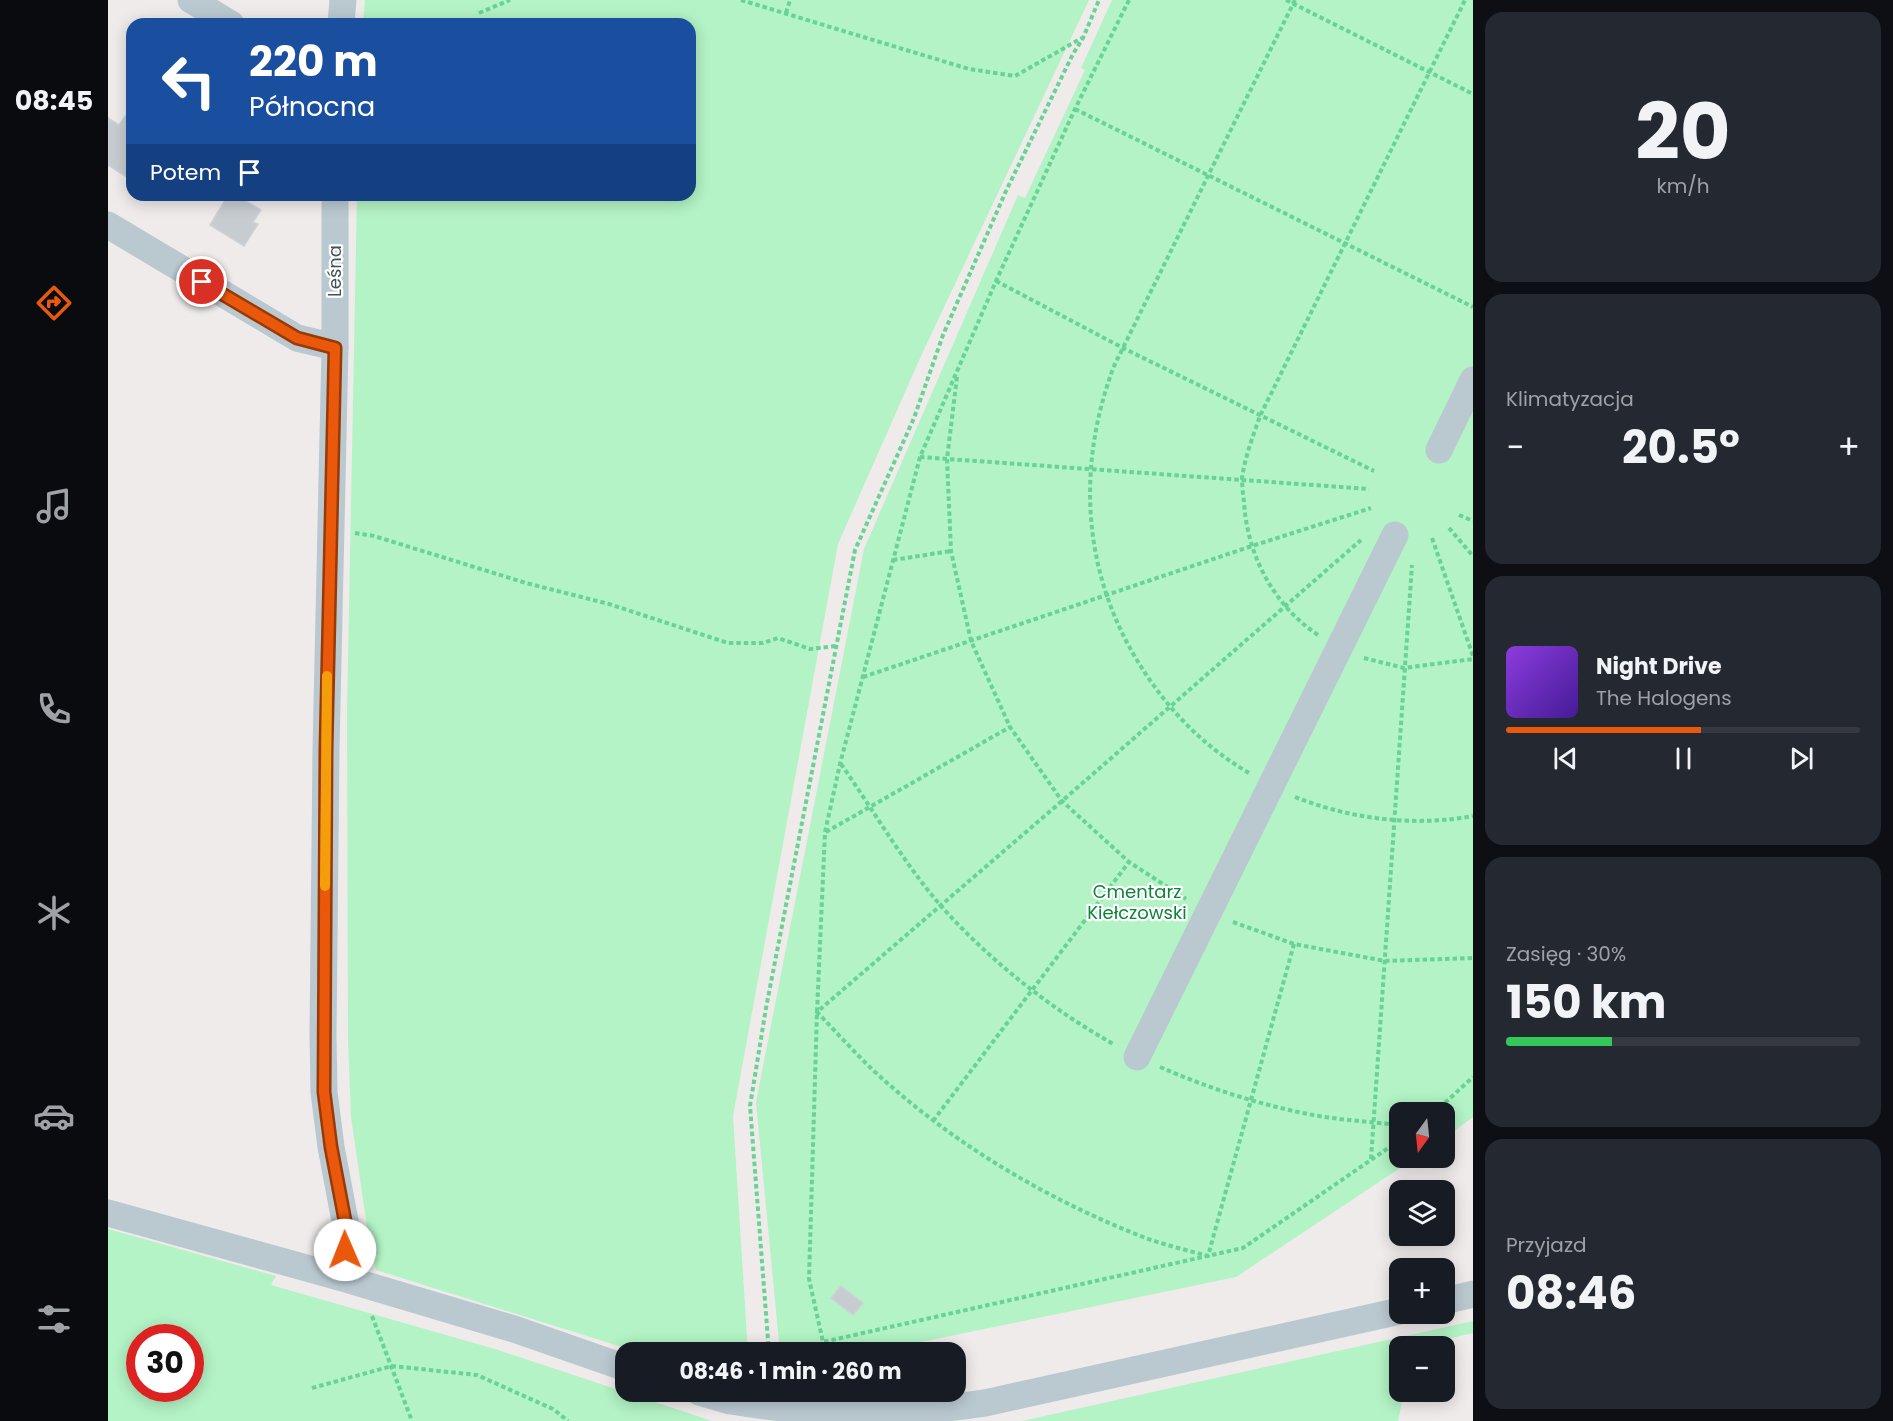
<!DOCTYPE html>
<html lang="pl">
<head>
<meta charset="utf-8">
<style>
	:root { --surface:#171b24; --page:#242831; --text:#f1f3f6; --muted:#9ea1a6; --line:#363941; --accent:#ea580c }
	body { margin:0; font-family:Poppins,sans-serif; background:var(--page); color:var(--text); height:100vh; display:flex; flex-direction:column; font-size:22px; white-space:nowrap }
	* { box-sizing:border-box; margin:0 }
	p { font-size:20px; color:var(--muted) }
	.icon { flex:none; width:33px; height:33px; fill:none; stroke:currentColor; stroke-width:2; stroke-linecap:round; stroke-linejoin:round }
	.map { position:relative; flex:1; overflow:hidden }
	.drawer { display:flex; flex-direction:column; gap:12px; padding:12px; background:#0d0f14; width:420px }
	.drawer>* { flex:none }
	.top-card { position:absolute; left:18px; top:18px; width:570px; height:183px; border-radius:18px; box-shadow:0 3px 15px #0003; background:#1a4fa0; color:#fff; overflow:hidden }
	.needle { width:39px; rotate:195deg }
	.buttons { position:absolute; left:1281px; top:1102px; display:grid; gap:12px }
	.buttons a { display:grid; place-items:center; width:66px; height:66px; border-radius:12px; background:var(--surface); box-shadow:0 3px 15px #0003; font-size:30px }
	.speed { position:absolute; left:18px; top:1324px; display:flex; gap:12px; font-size:30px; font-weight:700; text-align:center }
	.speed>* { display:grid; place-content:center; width:78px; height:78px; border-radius:50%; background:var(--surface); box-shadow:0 3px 15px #0003; line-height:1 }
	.speed .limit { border:9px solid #d22; background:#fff; color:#111 }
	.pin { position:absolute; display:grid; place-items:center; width:51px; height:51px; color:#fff; margin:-26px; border:3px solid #fff; border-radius:50%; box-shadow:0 2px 6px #0007 }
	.me { position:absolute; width:66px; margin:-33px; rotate:359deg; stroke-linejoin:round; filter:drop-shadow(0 0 4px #0008) }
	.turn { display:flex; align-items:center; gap:21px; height:126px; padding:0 24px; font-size:27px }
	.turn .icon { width:78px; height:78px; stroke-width:2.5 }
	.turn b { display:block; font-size:42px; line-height:51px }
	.then { display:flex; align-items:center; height:57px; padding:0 24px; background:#0003; gap:12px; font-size:22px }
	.big { font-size:45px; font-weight:700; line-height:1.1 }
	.drawer .card { flex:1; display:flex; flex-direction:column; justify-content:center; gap:9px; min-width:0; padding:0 21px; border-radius:18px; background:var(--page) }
	.drawer .dial { align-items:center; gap:0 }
	.dial b { font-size:78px; line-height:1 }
	.song { display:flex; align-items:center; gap:18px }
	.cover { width:72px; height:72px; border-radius:9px; background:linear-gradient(135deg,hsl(270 70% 55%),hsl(260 70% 35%)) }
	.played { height:6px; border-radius:3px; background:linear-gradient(90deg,var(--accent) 55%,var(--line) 55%) }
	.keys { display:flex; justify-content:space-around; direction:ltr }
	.heat { display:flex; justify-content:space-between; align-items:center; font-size:33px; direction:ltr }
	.charge { height:9px; border-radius:4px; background:linear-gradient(90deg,#34c759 30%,var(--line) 0) }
	.trip { position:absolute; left:507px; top:1342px; width:351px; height:60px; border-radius:18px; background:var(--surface); box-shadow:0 3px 15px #0003; font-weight:700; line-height:60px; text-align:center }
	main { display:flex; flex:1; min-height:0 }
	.menu { display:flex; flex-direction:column; width:108px; justify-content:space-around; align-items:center; background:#090b0e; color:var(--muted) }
	.menu .icon { width:42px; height:42px }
	.menu .on { color:var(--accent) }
	.menu b { font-size:27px; color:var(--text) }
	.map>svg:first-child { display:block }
	.green { fill:#b3f3c5; fill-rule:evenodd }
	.building { fill:#c7ccd1; stroke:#ced2d8; stroke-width:1.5 }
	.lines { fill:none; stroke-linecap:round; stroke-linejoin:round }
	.path { stroke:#67d494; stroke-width:4; stroke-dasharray:4.5 3; stroke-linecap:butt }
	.minor { stroke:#bac8d0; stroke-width:27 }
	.route-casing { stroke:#983908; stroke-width:15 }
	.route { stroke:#ea580c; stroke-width:10 }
	.slow { stroke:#f59e0b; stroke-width:10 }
	.labels { text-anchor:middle; stroke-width:4.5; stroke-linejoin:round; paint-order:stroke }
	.street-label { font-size:18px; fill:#42525b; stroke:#fff }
	.park-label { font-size:18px; fill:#0c833b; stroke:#fff }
</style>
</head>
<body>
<main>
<nav class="menu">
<b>08:45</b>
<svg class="icon on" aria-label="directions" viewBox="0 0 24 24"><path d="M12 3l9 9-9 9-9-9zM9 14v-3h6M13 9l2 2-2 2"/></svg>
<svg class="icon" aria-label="music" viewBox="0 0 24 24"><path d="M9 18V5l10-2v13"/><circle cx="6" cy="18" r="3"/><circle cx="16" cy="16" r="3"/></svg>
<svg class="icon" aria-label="phone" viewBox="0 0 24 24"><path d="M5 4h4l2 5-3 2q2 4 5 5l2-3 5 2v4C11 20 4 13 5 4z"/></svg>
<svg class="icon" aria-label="climate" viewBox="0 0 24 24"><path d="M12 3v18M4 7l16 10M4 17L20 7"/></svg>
<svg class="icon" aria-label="car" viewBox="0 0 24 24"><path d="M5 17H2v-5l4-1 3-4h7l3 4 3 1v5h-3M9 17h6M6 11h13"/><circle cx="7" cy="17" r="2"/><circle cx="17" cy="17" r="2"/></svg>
<svg class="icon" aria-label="filters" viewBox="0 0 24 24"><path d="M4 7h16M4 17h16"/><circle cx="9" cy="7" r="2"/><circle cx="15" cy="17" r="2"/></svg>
</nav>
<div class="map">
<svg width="1365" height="1421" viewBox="0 0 1365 1421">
	<rect width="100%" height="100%" fill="#efebeb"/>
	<g class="green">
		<polygon points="257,0 981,0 813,356 730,544 625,1116 640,1353 533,1353 268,1270 261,1241 243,1117 240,1040 239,712 249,195 582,195 582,24 255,24"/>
		<polygon points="1004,0 1365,0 1365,1117 1337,1138 1336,1113 1292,1113 1292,1158 1307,1158 1128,1277 760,1353 672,1353 648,1102 756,549 910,195 917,198 977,70 973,68"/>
		<path d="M0,1229L168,1276L163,1285L387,1349L604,1421H0ZM32,1338H82V1389H32Z"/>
		<polygon points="1365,1321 1365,1333 1306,1347 1292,1347 1292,1392 1296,1392 1290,1421 914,1421"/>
	</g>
	<g class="building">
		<polygon points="20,112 24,115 22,179 0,165 0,118 11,125"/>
		<polygon points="120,195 128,195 153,210 145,222 150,224 136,246 102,225"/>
		<polygon points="733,1286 755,1303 745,1315 723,1298"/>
	</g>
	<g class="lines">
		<g class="path">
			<polyline points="633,0 861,69 907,76 974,38"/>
			<polyline points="1021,0 967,109 888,281 812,457 732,764 717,832 709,1012 701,1279 715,1342 1135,1248 1292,1140"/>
			<polyline points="1178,0 1365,94"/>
			<polyline points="371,13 402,0"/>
			<polyline points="678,13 682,0"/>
			<polyline points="967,109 1365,307"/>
			<polyline points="888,281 1015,348 1266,471"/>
			<polyline points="849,377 839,459 843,551 863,641 902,727 954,801 1021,862 1078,899"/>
			<polyline points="812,457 1261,489"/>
			<polyline points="1351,515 1365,521"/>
			<polyline points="1341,528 1365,556"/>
			<polyline points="247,533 266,536 418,583 501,604 620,643 655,643 670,638 702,649 728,646"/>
			<polyline points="1324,538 1365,656"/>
			<polyline points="785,560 843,551"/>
			<path d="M1210,635C1165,605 1139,554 1136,502C1135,494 1134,486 1134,478C1137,457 1145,436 1152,416L1357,0"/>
			<polyline points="1256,658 1296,668 1365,659"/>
			<polyline points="755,677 1144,546 1263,508"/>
			<path d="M733,764C766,811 795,862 833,906C882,961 943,1009 1007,1045"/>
			<path d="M1141,773C1102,750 1070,720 1044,683C976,588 965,475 1006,366L1187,0"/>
			<path d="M1187,797C1242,819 1307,827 1365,816"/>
			<polyline points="718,832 902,727"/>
			<polyline points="1125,922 1186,944 1277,961 1365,958"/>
			<path d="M1186,944L1100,1256C1079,1250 1056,1245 1035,1237C936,1198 844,1143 766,1071C746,1052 728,1032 709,1012L954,801L1253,540"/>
			<path d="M1052,1067C1100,1088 1152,1105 1205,1115C1233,1120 1263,1122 1292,1125"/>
			<polyline points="1326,1113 1365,1077"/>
			<polyline points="825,1121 1021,862"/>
			<polyline points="1263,1159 1304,565"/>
			<polyline points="264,1316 304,1421"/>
			<polyline points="661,1353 642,1106 658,1008 747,550 806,418 835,335 898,191 965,54 975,38 991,0"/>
			<polyline points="204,1388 284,1366 369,1375 445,1409 460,1421"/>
		</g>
		<g class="minor">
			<polyline points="83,0 123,24"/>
			<polyline points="233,24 235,0"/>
			<polyline points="227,195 227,347 218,749 215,1035 216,1092 223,1147 238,1226 237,1250 231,1277"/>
			<polyline points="0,225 189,338 227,347"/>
			<polyline points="1331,450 1365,380"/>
			<polyline points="1029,1057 1287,535"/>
			<polyline points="0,1213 231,1277 406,1329 518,1368"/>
			<polyline points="1336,1301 1365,1294"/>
			<polyline points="591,1392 622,1401 715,1414 789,1415 877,1403 1292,1311"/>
		</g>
	</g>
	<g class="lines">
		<defs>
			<polyline id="route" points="94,282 189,338 227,348 218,749 216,1092 223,1147 238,1226 237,1250"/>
		</defs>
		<use href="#route" class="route-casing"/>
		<use href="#route" class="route"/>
		<polyline class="slow" points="217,886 219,676"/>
	</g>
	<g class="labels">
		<g class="street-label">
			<text transform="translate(227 271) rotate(-90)" y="6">Leśna</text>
		</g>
		<g class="park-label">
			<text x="1029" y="898">Cmentarz<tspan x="1029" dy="21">Kiełczowski</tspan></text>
		</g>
	</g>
</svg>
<div class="buttons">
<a><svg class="needle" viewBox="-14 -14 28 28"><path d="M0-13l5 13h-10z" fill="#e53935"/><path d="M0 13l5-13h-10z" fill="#9ea1a6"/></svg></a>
<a><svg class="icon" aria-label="layers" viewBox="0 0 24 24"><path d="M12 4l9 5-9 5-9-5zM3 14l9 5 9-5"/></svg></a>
<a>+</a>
<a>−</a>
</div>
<div class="speed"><div class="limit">30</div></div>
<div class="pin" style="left:94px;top:282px;background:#d93025"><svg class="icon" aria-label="arrive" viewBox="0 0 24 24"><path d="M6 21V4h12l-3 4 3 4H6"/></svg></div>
<svg class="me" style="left:237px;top:1250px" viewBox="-20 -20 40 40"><circle r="19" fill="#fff"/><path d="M0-13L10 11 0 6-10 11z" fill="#ea580c"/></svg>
<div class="trip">08:46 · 1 min · 260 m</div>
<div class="top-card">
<div class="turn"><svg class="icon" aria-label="left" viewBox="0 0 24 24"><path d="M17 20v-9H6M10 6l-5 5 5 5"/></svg><div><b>220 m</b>Północna</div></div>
<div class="then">Potem<svg class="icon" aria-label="arrive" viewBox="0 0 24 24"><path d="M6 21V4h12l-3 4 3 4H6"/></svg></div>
</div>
</div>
<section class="drawer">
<div class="card dial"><b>20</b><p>km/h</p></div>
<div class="card"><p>Klimatyzacja</p>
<div class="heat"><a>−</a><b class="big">20.5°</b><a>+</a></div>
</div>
<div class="card">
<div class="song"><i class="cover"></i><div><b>Night Drive</b><p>The Halogens</p></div></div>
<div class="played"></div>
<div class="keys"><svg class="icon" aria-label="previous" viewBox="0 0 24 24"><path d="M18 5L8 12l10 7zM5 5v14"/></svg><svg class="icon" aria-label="pause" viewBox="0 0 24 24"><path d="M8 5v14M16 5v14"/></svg><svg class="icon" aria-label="next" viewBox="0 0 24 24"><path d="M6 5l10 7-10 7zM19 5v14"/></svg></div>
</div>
<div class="card"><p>Zasięg · 30%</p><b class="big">150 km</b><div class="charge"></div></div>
<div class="card"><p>Przyjazd</p><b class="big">08:46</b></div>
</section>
</main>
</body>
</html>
